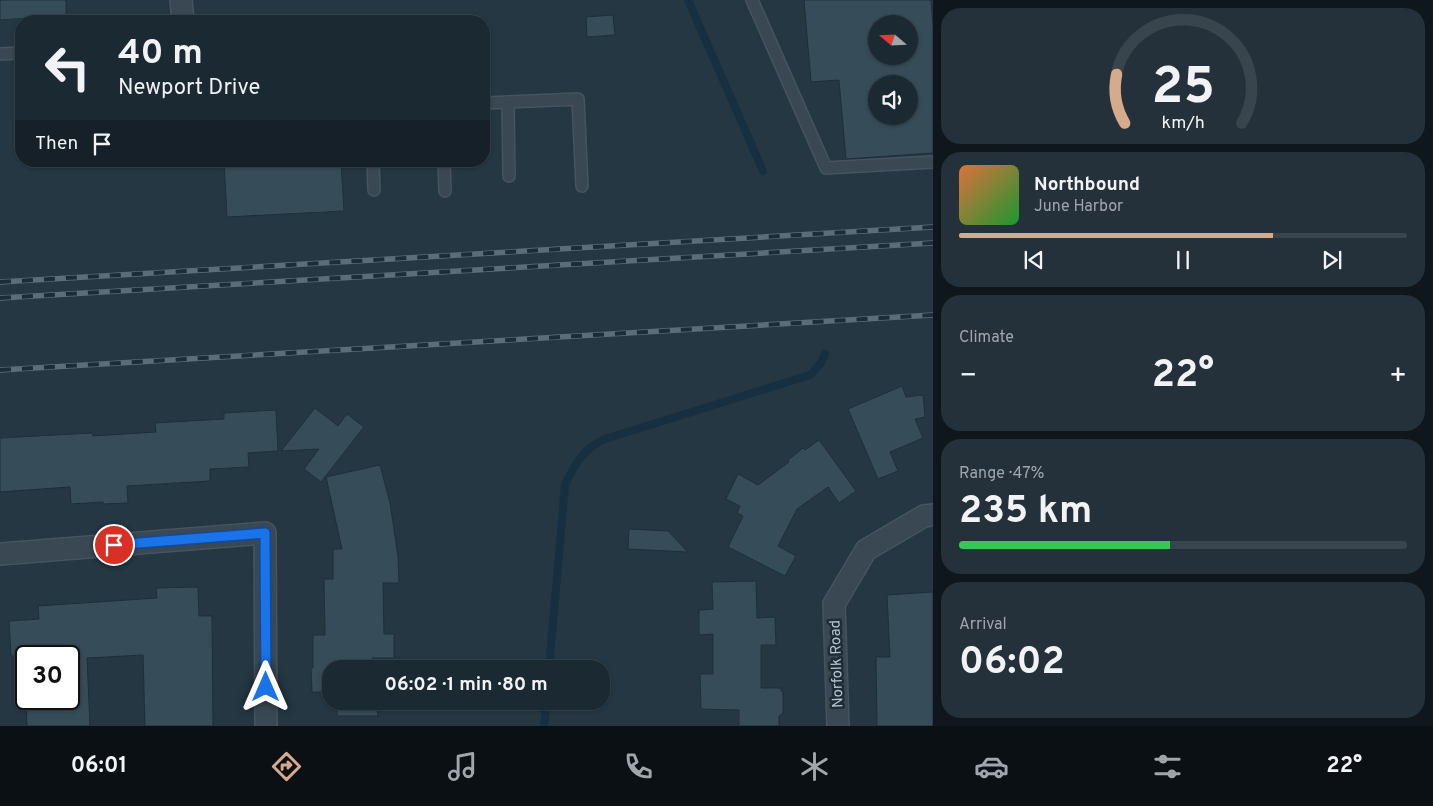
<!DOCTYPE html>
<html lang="en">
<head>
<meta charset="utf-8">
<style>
	:root { --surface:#1b2932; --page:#24313a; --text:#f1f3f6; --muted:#a0a6ac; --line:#39454d; --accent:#d6ab8b }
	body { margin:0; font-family:Overpass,sans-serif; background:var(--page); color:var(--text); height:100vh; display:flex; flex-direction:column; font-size:19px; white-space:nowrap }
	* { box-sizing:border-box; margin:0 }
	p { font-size:16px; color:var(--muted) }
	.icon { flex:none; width:28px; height:28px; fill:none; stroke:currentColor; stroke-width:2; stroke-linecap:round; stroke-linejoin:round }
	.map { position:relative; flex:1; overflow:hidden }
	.side { display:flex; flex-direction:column; gap:8px; padding:8px; background:#0f171c; width:500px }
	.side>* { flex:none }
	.hud { position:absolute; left:15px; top:15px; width:475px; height:152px; border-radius:20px; box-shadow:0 1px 4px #0004,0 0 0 1px var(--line); background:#1b2932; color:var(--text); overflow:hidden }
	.needle { width:32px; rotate:289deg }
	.controls { position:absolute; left:868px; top:15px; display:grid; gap:10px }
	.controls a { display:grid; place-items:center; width:50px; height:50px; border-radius:50%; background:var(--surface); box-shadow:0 1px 4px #0004,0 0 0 1px var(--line); font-size:25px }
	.speed { position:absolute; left:15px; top:645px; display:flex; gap:10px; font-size:25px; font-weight:700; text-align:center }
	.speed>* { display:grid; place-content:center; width:65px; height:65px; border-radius:50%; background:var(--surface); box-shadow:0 1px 4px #0004,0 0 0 1px var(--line); line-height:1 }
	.speed .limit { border:2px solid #111; border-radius:8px; background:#fff; color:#111 }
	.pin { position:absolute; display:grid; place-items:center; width:42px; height:42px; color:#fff; margin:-21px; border:2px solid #fff; border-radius:50%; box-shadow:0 1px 5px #0007 }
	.me { position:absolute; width:55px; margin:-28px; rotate:0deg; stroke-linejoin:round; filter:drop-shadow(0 0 4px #0008) }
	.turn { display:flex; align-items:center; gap:18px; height:105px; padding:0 20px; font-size:22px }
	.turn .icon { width:65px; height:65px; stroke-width:2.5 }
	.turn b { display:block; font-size:35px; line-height:42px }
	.then { display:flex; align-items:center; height:48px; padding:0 20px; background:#0003; gap:10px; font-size:19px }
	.big { font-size:38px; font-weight:700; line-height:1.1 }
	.side .card { flex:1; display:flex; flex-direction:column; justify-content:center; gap:8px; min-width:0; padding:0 18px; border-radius:20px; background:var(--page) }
	.side .dial { align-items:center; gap:0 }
	.dial svg { height:130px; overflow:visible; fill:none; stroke:var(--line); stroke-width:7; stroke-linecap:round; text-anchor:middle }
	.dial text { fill:var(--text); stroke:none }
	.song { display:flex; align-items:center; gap:15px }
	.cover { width:60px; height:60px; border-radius:8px; background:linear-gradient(135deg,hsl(20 70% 55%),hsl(130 70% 35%)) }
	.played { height:5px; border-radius:2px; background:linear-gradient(90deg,var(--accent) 70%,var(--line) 70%) }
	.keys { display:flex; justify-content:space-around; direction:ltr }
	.heat { display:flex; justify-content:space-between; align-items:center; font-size:28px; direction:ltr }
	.charge { height:8px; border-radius:4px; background:linear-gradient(90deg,#34c759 47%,var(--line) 0) }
	.trip { position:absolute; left:322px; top:660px; width:288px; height:50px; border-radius:20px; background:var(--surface); box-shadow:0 1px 4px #0004,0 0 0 1px var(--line); font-weight:700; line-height:50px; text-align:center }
	.tabs { display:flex; height:80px; justify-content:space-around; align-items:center; background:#0b1014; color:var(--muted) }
	.tabs .icon { width:35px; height:35px }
	.tabs .on { color:var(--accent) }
	.tabs b { font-size:22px; color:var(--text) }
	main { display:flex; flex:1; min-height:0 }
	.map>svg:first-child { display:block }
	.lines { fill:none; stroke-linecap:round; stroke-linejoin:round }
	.stream { stroke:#163041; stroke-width:8 }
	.building { fill:#364c58; stroke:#1f2f39; fill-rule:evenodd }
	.lane-casing { stroke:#45545e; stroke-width:14 }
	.street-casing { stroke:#45545e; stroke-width:24 }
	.lane { stroke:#394852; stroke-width:11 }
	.street { stroke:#394852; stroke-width:21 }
	.rail-casing { stroke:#5a6d79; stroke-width:5.5 }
	.rail { stroke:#1d2d37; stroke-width:4; stroke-dasharray:11; stroke-linecap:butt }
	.route-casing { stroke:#114b97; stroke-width:12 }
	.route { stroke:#1a73e8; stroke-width:9 }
	.labels { text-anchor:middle; stroke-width:5; stroke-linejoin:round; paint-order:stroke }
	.street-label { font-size:15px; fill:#b5c2cc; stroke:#1d2d37 }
</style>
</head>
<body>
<main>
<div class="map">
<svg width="933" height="726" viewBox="0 0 933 726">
	<rect width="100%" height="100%" fill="#243742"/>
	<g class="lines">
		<g class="stream">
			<polyline points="688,0 763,171"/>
			<path d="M549,669L565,485C574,465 584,448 605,439L810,375L821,363L825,354"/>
			<polyline points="544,726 547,701"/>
		</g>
	</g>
	<g class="building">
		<polygon points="0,0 66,0 66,16 0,20"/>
		<path d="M804,0H931L933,27V153L846,159L839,80L811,82ZM876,24H909V56H876ZM876,84H909V116H876Z"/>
		<polygon points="613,15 615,35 587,37 586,17"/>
		<polygon points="224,161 341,161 344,211 227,217"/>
		<polygon points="902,386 906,397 923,395 925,417 915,419 923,438 890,452 898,471 878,479 848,409"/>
		<polygon points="315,408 338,426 347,414 364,427 321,482 304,469 319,449 281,451"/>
		<polygon points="276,410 278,451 248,453 249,467 210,469 210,481 127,486 128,503 103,504 103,502 71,504 70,487 0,492 0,438 92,433 93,436 156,432 155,423 224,419 224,413"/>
		<polygon points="819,440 856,491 839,503 828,487 797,509 778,546 796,556 785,576 728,547 743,516 737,513 740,506 726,499 738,474 758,485 789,462 788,460 803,448 805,450"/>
		<polygon points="380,465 390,503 398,556 399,583 383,583 384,634 394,634 394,658 372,658 373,669 331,669 331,692 312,692 311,668 313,668 313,635 325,635 324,579 333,579 333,549 342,549 326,477"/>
		<polygon points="629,529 668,531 688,552 628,549"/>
		<polygon points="756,581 757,618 775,617 776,645 761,645 761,688 781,688 781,691 783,691 783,713 779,716 779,726 739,726 739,710 701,709 700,674 713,674 713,634 699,635 699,610 713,609 712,582"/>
		<polygon points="198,587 199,616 212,616 213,726 145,726 143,655 87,658 90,726 27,726 26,699 69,699 69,656 11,656 9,621 39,619 38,606 157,598 156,588"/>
		<polygon points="933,592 933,726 877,726 876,657 890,657 887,595"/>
		<polygon points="337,701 376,701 378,716 337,716"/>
	</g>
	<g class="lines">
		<defs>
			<g id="lane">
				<polyline points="752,0 826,168 933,162"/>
				<polyline points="0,54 21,53"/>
				<polyline points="508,102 509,176"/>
				<polyline points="484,103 578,99 582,186"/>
				<polyline points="373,161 374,190"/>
				<polyline points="444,161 445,191"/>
			</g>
			<g id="street">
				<polyline points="181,0 183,21"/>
				<polyline points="0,554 265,533 266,726"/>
				<polyline points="838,726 834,604 866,550 924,516 933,515"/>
			</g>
		</defs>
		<use href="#lane" class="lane-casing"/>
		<use href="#street" class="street-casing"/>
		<use href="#lane" class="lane"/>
		<use href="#street" class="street"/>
		<defs>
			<g id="rail">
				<polyline points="0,282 933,227"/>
				<polyline points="0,298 933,243"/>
				<polyline points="0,370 933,315"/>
			</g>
		</defs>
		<use href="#rail" class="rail-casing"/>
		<use href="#rail" class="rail"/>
	</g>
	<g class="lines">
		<defs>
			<polyline id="route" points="114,545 265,533 266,687"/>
		</defs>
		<use href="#route" class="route-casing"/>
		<use href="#route" class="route"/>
	</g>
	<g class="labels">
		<g class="street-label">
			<text transform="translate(836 664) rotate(-92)" y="5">Norfolk Road</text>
		</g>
	</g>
</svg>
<div class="controls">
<a><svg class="needle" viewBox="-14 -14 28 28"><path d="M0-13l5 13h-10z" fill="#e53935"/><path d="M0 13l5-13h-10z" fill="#a0a6ac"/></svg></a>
<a><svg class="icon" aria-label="sound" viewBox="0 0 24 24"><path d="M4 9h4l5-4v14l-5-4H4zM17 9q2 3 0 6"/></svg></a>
</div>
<div class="speed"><div class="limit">30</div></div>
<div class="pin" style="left:114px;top:545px;background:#d93025"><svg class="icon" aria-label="arrive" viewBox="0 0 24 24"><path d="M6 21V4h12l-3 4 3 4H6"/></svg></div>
<svg class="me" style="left:266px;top:687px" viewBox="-20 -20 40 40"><path d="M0-17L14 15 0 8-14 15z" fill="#1a73e8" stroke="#fff" stroke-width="4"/></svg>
<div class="trip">06:02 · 1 min · 80 m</div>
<div class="hud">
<div class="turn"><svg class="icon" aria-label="left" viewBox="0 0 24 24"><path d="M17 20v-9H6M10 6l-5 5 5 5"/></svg><div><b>40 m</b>Newport Drive</div></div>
<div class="then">Then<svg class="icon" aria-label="arrive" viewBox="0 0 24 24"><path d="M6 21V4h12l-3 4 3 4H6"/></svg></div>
</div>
</div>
<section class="side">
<div class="card dial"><svg viewBox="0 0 100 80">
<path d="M14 69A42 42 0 1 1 86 69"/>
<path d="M14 69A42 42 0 0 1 9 39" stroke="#d6ab8b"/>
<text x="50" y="56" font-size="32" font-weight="700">25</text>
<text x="50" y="72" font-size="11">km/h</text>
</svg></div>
<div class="card">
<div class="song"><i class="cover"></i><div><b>Northbound</b><p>June Harbor</p></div></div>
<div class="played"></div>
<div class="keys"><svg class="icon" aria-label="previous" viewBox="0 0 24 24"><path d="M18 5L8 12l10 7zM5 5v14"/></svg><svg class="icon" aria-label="pause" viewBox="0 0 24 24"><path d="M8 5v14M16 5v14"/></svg><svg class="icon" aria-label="next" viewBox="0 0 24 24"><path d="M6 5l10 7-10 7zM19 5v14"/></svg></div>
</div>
<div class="card"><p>Climate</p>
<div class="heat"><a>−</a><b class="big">22°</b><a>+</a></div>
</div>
<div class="card"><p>Range · 47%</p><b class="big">235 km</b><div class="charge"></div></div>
<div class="card"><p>Arrival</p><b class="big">06:02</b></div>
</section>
</main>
<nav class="tabs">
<b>06:01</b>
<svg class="icon on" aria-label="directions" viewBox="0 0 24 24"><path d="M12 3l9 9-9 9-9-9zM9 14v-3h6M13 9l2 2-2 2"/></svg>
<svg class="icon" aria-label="music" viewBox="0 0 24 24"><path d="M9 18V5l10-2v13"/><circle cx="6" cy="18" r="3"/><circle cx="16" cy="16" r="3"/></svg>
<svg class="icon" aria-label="phone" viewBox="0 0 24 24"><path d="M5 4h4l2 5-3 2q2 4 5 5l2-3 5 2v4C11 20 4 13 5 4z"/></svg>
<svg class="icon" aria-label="climate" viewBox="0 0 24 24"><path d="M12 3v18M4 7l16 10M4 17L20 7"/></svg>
<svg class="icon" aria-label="car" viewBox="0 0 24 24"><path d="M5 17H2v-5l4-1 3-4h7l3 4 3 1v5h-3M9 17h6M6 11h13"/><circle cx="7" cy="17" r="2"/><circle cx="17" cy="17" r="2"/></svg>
<svg class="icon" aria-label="filters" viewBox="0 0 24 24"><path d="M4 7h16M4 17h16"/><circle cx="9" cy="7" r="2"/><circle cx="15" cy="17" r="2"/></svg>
<b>22°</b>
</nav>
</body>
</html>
